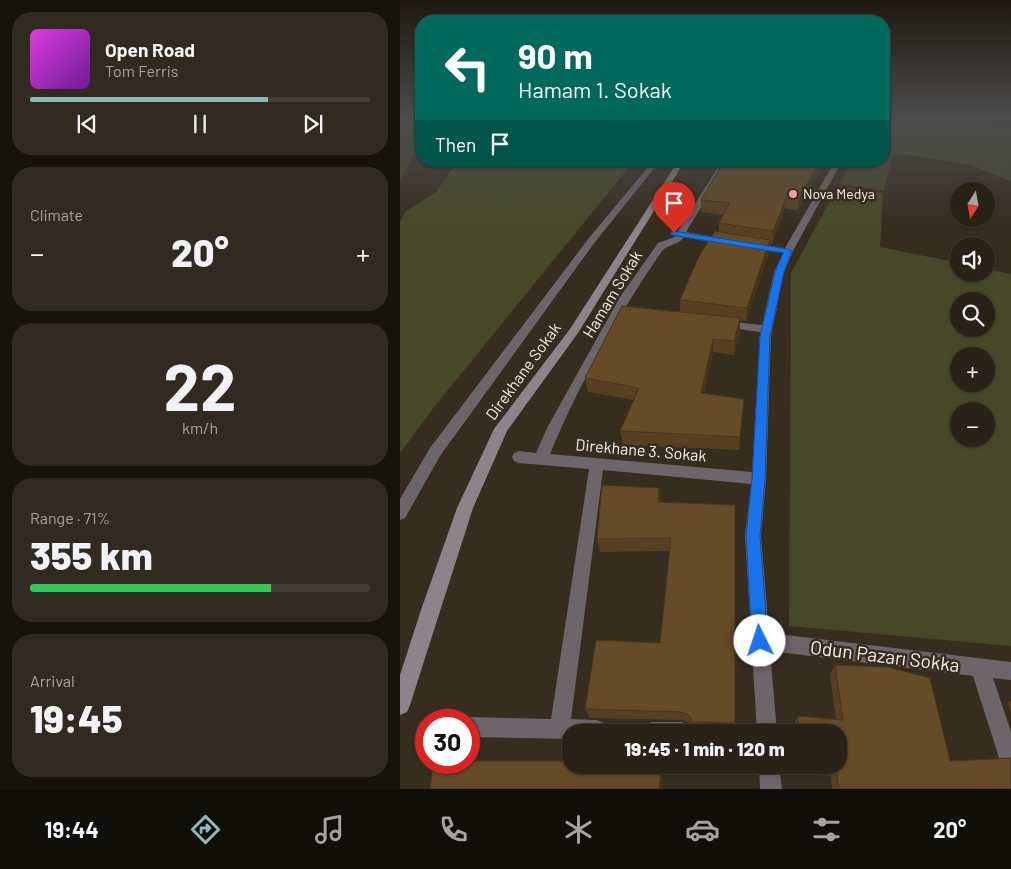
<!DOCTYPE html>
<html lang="en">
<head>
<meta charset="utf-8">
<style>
	:root { --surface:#282217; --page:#302a20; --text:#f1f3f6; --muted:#a5a4a1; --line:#443f36; --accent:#8bbbb9 }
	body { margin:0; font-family:Barlow,sans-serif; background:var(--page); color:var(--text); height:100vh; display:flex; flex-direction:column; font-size:19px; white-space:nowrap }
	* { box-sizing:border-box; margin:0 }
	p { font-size:16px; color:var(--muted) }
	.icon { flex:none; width:28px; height:28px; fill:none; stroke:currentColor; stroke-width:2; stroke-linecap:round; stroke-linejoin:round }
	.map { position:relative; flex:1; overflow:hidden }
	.panel { display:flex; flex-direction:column; gap:12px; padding:12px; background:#16130d; width:400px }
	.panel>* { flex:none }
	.top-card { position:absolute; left:15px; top:15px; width:475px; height:152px; border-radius:20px; box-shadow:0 1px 4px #0004,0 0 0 1px var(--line); background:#00695c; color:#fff; overflow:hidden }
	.needle { width:32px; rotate:191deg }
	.tools { position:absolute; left:550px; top:182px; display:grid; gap:10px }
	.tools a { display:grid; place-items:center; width:45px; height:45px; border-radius:50%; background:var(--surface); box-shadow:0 1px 4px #0004,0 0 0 1px var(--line); font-size:25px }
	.speed { position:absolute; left:15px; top:709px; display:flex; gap:10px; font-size:25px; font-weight:700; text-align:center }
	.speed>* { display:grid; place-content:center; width:65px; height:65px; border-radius:50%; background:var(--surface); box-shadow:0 1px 4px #0004,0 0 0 1px var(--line); line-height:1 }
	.speed .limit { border:8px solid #d22; background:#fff; color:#111 }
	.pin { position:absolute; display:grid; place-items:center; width:42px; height:42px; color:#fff; margin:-51px -21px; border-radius:50% 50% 50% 0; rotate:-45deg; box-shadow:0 0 5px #0007 }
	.pin .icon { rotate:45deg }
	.me { position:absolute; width:55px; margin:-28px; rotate:356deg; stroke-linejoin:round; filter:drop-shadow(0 0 4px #0008) }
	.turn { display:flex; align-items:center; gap:18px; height:105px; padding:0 20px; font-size:22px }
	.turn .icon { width:65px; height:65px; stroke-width:2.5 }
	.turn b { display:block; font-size:35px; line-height:42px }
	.then { display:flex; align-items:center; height:48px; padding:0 20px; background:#0003; gap:10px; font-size:19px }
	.big { font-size:38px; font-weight:800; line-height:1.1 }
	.panel .card { flex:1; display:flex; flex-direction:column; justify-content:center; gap:8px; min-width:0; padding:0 18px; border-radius:20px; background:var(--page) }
	.panel .dial { align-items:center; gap:0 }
	.dial b { font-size:65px; line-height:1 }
	.song { display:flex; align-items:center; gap:15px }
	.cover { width:60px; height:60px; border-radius:8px; background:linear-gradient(135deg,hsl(300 70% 55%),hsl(280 70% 35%)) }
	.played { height:5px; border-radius:2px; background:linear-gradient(90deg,var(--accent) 70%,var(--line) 70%) }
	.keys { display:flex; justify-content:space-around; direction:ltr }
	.heat { display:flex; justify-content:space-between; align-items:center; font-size:28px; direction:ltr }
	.charge { height:8px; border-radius:4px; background:linear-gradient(90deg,#34c759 71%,var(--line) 0) }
	.trip { position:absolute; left:162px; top:724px; width:285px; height:50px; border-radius:20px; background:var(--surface); box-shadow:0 1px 4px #0004,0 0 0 1px var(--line); font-weight:800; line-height:50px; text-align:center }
	.tab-bar { display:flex; height:80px; justify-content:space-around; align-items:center; background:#100e09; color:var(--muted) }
	.tab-bar .icon { width:35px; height:35px }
	.tab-bar .on { color:var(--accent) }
	.tab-bar b { font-size:22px; color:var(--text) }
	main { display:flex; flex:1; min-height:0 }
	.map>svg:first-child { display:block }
	.green { fill:#464928; fill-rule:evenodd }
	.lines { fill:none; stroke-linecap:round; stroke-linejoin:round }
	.lane { fill:#6c656a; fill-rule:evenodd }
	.street { fill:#6c656a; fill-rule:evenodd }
	.secondary { fill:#8e838b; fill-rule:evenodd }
	.wall { fill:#574022 }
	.shaded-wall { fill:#47341b }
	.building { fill:#654b27; stroke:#47341b }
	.route { fill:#1a73e8; stroke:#114b97 }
	.poi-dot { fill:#f29ab0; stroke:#362d1f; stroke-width:2 }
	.labels { text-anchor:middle; stroke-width:5; stroke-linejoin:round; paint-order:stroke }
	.far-poi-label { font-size:14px; fill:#f9f2ea; stroke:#362d1f; text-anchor:start }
	.street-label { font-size:16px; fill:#f9f2ea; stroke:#362d1f }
	.near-street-label { font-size:19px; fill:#f9f2ea; stroke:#362d1f }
</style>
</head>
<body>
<main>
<section class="panel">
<div class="card">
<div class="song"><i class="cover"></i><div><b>Open Road</b><p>Tom Ferris</p></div></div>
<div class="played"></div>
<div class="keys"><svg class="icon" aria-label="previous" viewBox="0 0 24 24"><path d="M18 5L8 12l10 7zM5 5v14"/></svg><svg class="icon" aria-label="pause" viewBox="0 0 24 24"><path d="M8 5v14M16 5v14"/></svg><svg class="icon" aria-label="next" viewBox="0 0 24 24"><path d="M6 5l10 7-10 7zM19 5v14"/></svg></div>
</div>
<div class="card"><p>Climate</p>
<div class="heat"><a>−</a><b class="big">20°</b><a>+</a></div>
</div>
<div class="card dial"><b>22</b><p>km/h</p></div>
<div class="card"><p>Range · 71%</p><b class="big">355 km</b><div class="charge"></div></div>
<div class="card"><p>Arrival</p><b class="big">19:45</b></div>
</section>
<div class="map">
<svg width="611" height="789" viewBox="0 0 611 789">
	<rect width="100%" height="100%" fill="#362d1f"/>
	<g class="green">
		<polygon points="0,118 21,118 21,149 13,157 0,180"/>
		<polygon points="484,118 569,118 580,119 579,126 611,129 611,181 567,164 493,153 484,191 439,184 453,161 484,161"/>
		<polygon points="58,161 234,161 35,406 0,453 0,222 5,212 36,192"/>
		<path d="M438,186L483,193L480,247L559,263V274H586V269L611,274V646L389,626L391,273ZM559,301H586V329H559ZM559,356H586V384H559ZM559,411H586V439H559Z"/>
	</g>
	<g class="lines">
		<polygon class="lane" points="253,161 260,161 195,242 40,456 5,518 0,520 0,499 30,448 189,238"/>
		<g class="street">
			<path d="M322,161H329L286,232L326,239L331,242L326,245L284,237C278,246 267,243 260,254C218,315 178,386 150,454L352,472L360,332L324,327L319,324L324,321L362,325L374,272L383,253L353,249L348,246L353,243L385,248L435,161H442L393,251L384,272L371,336L366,479L361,536L369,633L611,662V680L593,678L611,732V774L604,771L601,764L573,676L370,651L377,732H357L345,536L351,484L203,470L171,719L197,720L204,723L206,732H171V739L69,737V720H62L69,717L151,719L189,469L119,463L114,461L112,457L114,453L119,451L136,453L147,428L220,297L258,243L275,237L270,233L274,230L278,231Z"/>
			<polygon points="252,722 282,722 289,725 292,732 242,732 245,725"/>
			<polygon points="359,765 379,765 382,789 360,789"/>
		</g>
		<polygon class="secondary" points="278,161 285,161 178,333 107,431 73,508 10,705 7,712 0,715 0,675 21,610 57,508 94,429 170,329"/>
	</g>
	<g class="wall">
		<polygon points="324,161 428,161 427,163 424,162 398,211 385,208 372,244 370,244 369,253 346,321 340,320 340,331 334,355 313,352 304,393 344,399 339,450 223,445 220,431 234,400 188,392 185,378 280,312 280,300 319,232 319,223 323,215 301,212 301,200"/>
		<polygon points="260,502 335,723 334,731 293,729 290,723 282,720 190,718 185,709 260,643 270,551 200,552 197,539"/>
		<polygon points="435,665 550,761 611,789 432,789 431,776 398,774 397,765 439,765 439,732 395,732 394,724 398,716 436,719 430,674"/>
		<polygon points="611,701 611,713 608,703"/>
	</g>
	<g class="shaded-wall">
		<polygon points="420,161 424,161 398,211 399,198"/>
		<polygon points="387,196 385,208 372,244 373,231"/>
		<polygon points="370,240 369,253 346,321 347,308"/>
		<polygon points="340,318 340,331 334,355 334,341"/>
		<polygon points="313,339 313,352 301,406 301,393"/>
		<polygon points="259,488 261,501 259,515 258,502"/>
		<polygon points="262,765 265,765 262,789 259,789"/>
	</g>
	<g class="building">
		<polygon points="324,161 420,161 399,198 387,196 373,231 319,223 330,203 301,200"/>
		<polygon points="315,231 370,240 347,308 280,300 299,256"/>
		<polygon points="222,306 340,318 334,341 313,339 301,393 344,399 340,437 220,431 239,388 185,378"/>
		<polygon points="202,485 259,488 258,502 335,505 335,723 292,722 289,715 281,712 185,709 196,640 260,643 271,538 197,539"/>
		<polygon points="435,665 488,667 530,678 550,761 611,758 611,789 439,789 436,770 402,767 402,765 439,765 439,732 399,732 398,716 443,720"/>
		<rect x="182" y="726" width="84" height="6"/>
		<polygon points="69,761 171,761 171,765 262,765 259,789 30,789 33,762 69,762"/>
	</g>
	<linearGradient id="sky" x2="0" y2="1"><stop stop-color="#1e1911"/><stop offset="0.52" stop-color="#4c4c4d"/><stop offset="1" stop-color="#4c4c4d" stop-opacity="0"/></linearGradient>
	<rect width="611" height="228" fill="url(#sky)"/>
	<polygon class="route" points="274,231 388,249 392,251 384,272 370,336 365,479 360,536 368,641 366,647 360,649 354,647 352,641 346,536 352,479 360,336 375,272 383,253 271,235 270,233"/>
	<circle class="poi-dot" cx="393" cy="194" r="5"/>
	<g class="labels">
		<g class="far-poi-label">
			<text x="403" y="199">Nova Medya</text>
		</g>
		<g class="street-label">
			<text transform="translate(212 294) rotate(-59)" y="6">Hamam Sokak</text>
			<text transform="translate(123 371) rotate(-54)" y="6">Direkhane Sokak</text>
			<text transform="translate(241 450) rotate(5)" y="6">Direkhane 3. Sokak</text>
		</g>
		<g class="near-street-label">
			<text transform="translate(485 656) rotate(7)" y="7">Odun Pazarı Sokka</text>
		</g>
	</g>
</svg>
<div class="tools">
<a><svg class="needle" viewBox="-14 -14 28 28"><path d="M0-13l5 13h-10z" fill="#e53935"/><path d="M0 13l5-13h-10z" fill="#a5a4a1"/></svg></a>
<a><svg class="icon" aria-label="sound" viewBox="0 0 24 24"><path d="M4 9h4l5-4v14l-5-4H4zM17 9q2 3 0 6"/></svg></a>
<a><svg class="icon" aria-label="search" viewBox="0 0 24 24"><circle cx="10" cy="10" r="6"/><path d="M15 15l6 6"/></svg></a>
<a>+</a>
<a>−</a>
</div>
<div class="speed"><div class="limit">30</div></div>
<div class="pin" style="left:274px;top:233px;background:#d93025"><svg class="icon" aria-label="arrive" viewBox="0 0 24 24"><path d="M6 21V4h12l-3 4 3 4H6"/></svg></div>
<svg class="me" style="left:360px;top:641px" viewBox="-20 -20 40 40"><circle r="19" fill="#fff"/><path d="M0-13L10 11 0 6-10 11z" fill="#1a73e8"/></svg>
<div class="trip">19:45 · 1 min · 120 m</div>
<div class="top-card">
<div class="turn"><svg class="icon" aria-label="left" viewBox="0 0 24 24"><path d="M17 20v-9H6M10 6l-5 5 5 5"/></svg><div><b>90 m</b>Hamam 1. Sokak</div></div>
<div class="then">Then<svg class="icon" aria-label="arrive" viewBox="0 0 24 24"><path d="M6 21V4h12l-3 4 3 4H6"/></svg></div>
</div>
</div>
</main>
<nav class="tab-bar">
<b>19:44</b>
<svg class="icon on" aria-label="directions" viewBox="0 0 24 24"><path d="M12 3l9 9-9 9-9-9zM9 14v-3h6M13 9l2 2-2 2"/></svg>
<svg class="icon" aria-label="music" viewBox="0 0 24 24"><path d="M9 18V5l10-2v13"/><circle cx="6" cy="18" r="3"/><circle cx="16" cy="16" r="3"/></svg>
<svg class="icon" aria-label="phone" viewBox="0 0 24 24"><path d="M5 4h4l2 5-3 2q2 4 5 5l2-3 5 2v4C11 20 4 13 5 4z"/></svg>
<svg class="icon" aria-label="climate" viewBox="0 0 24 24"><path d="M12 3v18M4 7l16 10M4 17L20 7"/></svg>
<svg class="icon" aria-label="car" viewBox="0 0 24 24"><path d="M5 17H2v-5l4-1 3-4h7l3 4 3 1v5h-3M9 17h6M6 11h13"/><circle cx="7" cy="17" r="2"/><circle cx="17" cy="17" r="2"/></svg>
<svg class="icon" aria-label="filters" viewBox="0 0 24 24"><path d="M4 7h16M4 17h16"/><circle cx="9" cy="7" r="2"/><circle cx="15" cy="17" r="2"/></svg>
<b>20°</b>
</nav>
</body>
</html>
